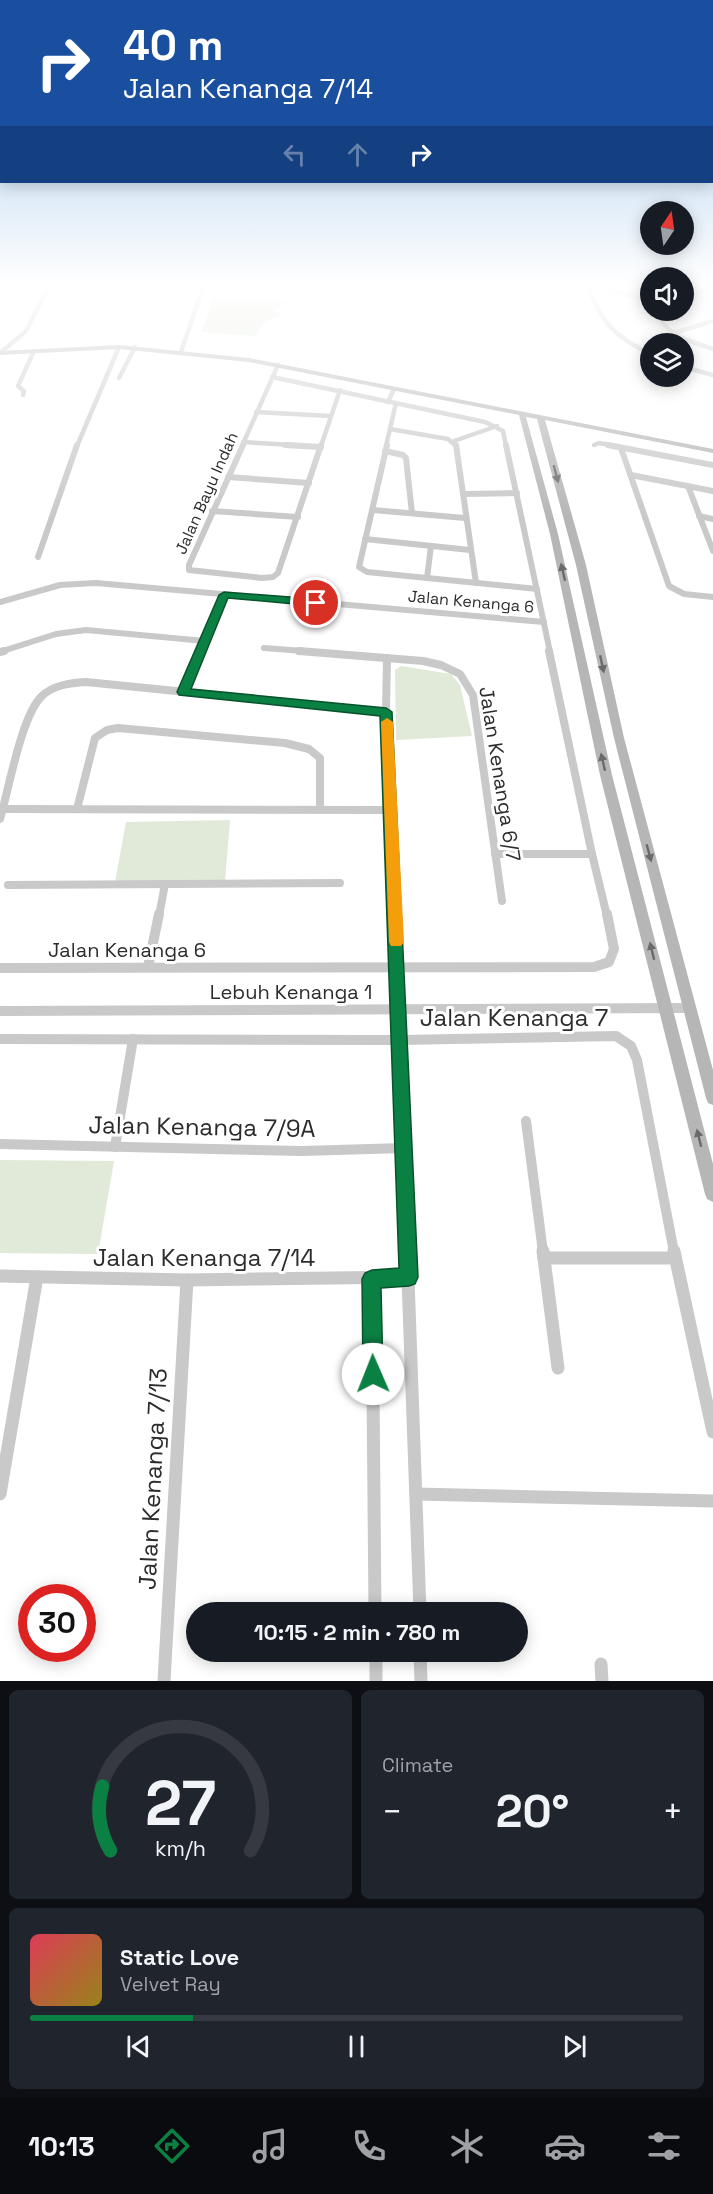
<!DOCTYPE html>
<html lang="en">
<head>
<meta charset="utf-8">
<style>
	:root { --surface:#171b24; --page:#20242c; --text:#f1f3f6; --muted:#9ea1a6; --line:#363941; --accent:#0b8043 }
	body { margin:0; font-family:"Space Grotesk",sans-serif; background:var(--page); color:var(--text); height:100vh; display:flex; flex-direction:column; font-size:22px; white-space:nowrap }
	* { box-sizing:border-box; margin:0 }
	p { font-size:20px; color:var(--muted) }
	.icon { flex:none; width:33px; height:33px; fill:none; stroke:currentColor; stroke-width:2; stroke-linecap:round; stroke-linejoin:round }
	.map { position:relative; height:1681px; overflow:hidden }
	.drawer { display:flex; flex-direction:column; gap:9px; padding:9px; background:#0d0f14; flex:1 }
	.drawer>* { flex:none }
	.top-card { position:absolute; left:0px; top:0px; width:714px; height:183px; box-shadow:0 3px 15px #0003; background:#1a4fa0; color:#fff; overflow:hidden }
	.needle { width:39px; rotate:13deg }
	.buttons { position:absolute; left:640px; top:201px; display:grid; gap:12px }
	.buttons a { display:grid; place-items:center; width:54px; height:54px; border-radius:50%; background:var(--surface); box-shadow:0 3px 15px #0003; font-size:30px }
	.speed { position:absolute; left:18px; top:1584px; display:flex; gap:12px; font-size:30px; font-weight:700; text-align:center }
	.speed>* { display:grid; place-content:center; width:78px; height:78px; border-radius:50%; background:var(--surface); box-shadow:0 3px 15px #0003; line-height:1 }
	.speed .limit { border:9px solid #d22; background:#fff; color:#111 }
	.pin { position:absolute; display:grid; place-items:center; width:51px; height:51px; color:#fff; margin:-26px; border:3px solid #fff; border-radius:50%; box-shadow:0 2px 6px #0007 }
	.me { position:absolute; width:66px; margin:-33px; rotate:359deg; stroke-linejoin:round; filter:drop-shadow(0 0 4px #0008) }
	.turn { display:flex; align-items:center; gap:21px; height:126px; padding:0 24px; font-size:27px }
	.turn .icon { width:78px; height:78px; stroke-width:2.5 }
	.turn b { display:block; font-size:42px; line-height:51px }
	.lanes { display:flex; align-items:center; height:57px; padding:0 24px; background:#0003; justify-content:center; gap:30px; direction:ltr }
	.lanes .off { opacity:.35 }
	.big { font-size:45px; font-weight:700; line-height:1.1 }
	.drawer .tile { flex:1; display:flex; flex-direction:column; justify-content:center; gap:9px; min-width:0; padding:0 21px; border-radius:9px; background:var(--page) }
	.drawer .dial { align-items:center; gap:0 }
	.dial svg { height:156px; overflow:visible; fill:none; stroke:var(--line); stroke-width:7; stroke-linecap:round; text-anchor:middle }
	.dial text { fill:var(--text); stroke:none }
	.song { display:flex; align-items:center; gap:18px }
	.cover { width:72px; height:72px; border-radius:9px; background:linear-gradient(135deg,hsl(350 70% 55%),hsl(50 70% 35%)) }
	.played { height:6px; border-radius:3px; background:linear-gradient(90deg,var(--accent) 25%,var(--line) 25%) }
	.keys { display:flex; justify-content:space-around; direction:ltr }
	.heat { display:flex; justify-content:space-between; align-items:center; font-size:33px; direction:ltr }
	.drawer .tiles { flex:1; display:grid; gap:9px; grid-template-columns:1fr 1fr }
	.tile:last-child { grid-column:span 2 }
	.trip { position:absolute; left:186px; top:1602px; width:342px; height:60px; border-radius:30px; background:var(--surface); box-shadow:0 3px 15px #0003; font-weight:700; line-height:60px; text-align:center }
	.tabs { display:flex; height:96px; justify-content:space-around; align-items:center; background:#090b0e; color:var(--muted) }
	.tabs .icon { width:42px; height:42px }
	.tabs .current { color:var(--accent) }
	.tabs b { font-size:27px; color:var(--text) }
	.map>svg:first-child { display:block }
	.green { fill:#e1ead9 }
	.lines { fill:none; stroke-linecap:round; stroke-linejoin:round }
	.street-far4 { stroke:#c9c9c9; stroke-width:4.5 }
	.street-far3 { stroke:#c9c9c9; stroke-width:6 }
	.street-far2 { stroke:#c9c9c9; stroke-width:8 }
	.street-far1 { stroke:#c9c9c9; stroke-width:10 }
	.street { stroke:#c9c9c9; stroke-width:13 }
	.secondary { fill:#b6b6b6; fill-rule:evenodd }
	.oneway { fill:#6a6a6a }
	.route { fill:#0b8043; stroke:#07532c; stroke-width:1.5 }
	.slow { fill:#f59e0b }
	.labels { text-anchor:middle; stroke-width:6; stroke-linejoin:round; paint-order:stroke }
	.far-street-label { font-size:16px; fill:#2c2c2c; stroke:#fff }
	.street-label { font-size:20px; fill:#2c2c2c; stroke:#fff }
	.near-street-label { font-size:24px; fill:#2c2c2c; stroke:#fff }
</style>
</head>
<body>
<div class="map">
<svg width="713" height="1681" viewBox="0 0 713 1681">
	<rect width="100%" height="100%" fill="#fff"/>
	<g class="green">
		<polygon points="213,298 287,302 273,310 282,314 264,322 255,336 202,332"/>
		<polygon points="401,666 451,674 460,685 472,736 396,740 395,670"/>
		<polygon points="230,820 225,881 115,882 126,822"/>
		<polygon points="0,1160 114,1161 98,1254 0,1253"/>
	</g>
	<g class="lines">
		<g class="street-far4">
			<path d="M587,284C601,322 614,337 651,354"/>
			<polyline points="587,286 598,284"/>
			<polyline points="606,289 651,301"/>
			<polyline points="684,295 713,289"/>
			<path d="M657,310C663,336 691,341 713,349"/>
			<polyline points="674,333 713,321"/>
			<polyline points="181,352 204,284"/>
			<polyline points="0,353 26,331 50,284"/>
			<polyline points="684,367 713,375"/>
			<polyline points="272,377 485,422 503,431 506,446"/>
			<polyline points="119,378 135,347"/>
			<polyline points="23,395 24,391 18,386 34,351"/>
			<polyline points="388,402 394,389"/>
			<polyline points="256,412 330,416"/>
			<polyline points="390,429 448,439 456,446"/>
			<polyline points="454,441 497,426"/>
			<polyline points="243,442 309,446"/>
			<polyline points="594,445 599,443 616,446"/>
			<polyline points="77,446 119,347"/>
			<polyline points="242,446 278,365"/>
			<polyline points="321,446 340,390"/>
			<polyline points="386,446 396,403"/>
		</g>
		<g class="street-far3">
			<polyline points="243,445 189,565 189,570 262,578 273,577 278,573 321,445"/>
			<polyline points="285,445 321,447"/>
			<polyline points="387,445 359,567 367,572 537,589"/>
			<polyline points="456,445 476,583"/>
			<polyline points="506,445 550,652"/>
			<polyline points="608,445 713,465"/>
			<polyline points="621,448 669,586 684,594 713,597"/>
			<polyline points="385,451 403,455 406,458 412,513"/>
			<polyline points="631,475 713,491"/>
			<polyline points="228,477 309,483"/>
			<polyline points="688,486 713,551"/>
			<polyline points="463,494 517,493"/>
			<polyline points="373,510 465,518"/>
			<polyline points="212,511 298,517"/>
			<polyline points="699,516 713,519"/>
			<polyline points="365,539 470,550"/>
			<polyline points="38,557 77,445"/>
			<polyline points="427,578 431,546"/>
			<polyline points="0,602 60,585 96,583 544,622"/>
			<polyline points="264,648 317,652"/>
			<polyline points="0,652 56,634 86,630 205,641"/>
			<polyline points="200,652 224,595"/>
		</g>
		<g class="street-far2">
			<polyline points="299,651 423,661 441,665 460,674 473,695 502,901"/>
			<polyline points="549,651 592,854 607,916"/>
			<polyline points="0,652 4,651"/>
			<polyline points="387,658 386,712 394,916"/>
			<polyline points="183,692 200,651"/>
			<polyline points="3,809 391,810"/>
			<polyline points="77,809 95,738 107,730 118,728 285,743 309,749 320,758 320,808"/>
			<path d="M0,819C9,789 21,716 42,696C53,685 71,683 86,682L386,712"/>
			<polyline points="495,854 592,854"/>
			<polyline points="8,885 340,883"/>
			<polyline points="159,916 165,884"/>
		</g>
		<g class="street-far1">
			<polyline points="394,914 407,1252"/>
			<polyline points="148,967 159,914"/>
			<polyline points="0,968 594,967 609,962 614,949 607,914"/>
			<polyline points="0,1011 690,1008"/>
			<polyline points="0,1039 400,1040 616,1036 631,1046 637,1060 674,1252"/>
			<polyline points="526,1121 543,1252"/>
			<polyline points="0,1144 302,1151 404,1148"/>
			<polyline points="115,1147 133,1039"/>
		</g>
		<g class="street">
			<polyline points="407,1251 420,1612"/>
			<polyline points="543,1251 558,1368"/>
			<polyline points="674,1251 713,1432"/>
			<polyline points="544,1258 675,1258"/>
			<polyline points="0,1276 187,1280 409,1277"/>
			<polyline points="372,1279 375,1612"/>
			<polyline points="0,1494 37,1277"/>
			<polyline points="417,1494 713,1501"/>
			<polyline points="376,1652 376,1681"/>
			<polyline points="420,1652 421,1681"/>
			<polyline points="601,1664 602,1681"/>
			<polyline points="164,1681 187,1280"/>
		</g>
		<polygon class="secondary" points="119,345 249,358 713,449 713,453 545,420 586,565 624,738 713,1070 713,1105 708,1103 706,1098 614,738 576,565 537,419 526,417 558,534 612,775 713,1164 713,1202 707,1199 705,1194 600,775 550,534 519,415 249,362 119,349 0,355 0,351"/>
	</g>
	<defs><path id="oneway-solid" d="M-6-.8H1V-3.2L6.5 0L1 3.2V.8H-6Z" transform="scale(1.5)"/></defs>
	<g class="oneway">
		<use href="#oneway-solid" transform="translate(556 474) rotate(75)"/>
		<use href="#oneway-solid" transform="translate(563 572) rotate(-103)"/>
		<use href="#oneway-solid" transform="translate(602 664) rotate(78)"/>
		<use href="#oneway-solid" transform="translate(603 762) rotate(-103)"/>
		<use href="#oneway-solid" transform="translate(649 853) rotate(75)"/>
		<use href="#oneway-solid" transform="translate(652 951) rotate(-104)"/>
		<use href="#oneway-solid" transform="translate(699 1138) rotate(-104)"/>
	</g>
	<linearGradient id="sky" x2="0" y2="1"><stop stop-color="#9ac2e9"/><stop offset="0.55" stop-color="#fff"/><stop offset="1" stop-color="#fff" stop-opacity="0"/></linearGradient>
	<rect width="713" height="519" fill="url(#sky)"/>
	<polygon class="route" points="224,592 316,599 321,603 316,606 228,598 191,689 386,708 392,712 418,1277 415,1284 409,1286 381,1288 383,1374 380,1382 373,1384 366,1382 363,1374 362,1279 365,1273 372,1270 399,1268 380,716 179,695 177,692 219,595"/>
	<polygon class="slow" points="387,718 393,722 404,942 401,946 391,946 389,942 381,722"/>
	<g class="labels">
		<g class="far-street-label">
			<text transform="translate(206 493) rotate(-66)" y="6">Jalan Bayu Indah</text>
			<text transform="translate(471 601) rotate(5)" y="6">Jalan Kenanga 6</text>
		</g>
		<g class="street-label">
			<text transform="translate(500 774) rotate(81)" y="7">Jalan Kenanga 6/7</text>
			<text x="127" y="957">Jalan Kenanga 6</text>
			<text x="291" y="999">Lebuh Kenanga 1</text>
		</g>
		<g class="near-street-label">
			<text x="514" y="1026">Jalan Kenanga 7</text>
			<text transform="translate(202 1127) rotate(1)" y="8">Jalan Kenanga 7/9A</text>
			<text x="204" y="1266">Jalan Kenanga 7/14</text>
			<text transform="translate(153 1479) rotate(-87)" y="8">Jalan Kenanga 7/13</text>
		</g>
	</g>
</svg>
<div class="buttons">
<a><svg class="needle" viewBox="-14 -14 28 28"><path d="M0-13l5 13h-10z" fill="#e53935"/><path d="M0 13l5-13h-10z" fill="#9ea1a6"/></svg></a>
<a><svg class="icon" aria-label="sound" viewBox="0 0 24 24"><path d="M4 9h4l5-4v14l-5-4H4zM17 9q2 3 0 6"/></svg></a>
<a><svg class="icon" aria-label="layers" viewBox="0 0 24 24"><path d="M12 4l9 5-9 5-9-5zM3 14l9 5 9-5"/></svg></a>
</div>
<div class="speed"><div class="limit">30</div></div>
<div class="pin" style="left:316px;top:603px;background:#d93025"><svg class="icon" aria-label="arrive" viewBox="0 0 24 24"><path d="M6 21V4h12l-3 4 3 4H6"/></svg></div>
<svg class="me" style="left:373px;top:1374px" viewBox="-20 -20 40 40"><circle r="19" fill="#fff"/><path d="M0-13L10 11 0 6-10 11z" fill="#0b8043"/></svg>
<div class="trip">10:15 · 2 min · 780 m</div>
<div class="top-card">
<div class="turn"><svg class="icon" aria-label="right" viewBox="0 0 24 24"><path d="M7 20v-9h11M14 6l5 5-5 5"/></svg><div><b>40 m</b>Jalan Kenanga 7/14</div></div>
<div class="lanes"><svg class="icon off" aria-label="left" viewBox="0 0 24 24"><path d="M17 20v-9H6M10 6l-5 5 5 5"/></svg><svg class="icon off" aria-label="ahead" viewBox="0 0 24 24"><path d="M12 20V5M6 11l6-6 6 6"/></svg><svg class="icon" aria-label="right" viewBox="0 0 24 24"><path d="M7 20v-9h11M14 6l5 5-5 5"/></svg></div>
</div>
</div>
<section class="drawer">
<div class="tiles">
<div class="tile dial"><svg viewBox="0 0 100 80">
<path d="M14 69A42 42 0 1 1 86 69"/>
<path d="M14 69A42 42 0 0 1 10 36" stroke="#0b8043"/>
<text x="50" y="56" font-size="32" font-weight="700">27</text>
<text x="50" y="72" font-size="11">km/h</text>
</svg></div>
<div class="tile"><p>Climate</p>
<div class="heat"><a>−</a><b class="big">20°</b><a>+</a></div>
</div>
<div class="tile">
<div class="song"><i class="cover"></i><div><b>Static Love</b><p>Velvet Ray</p></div></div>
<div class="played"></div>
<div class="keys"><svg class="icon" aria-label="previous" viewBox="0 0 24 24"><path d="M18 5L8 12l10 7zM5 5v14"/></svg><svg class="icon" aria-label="pause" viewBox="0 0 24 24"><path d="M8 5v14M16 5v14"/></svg><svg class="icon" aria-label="next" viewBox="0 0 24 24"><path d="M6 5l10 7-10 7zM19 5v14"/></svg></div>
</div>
</div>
</section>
<nav class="tabs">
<b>10:13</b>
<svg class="icon current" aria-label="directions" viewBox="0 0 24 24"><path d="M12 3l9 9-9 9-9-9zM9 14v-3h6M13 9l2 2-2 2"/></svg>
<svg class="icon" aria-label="music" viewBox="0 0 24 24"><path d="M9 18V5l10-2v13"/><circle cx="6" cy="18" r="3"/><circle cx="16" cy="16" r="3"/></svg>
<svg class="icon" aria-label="phone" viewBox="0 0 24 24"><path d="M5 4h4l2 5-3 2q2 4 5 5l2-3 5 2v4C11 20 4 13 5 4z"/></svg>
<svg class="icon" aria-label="climate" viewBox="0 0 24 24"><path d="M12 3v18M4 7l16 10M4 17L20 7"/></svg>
<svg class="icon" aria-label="car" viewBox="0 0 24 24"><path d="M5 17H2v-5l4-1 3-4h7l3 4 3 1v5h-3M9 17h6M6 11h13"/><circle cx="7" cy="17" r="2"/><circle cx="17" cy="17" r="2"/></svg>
<svg class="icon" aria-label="filters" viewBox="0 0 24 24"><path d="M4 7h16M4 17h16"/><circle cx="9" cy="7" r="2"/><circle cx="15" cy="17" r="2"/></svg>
</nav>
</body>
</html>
